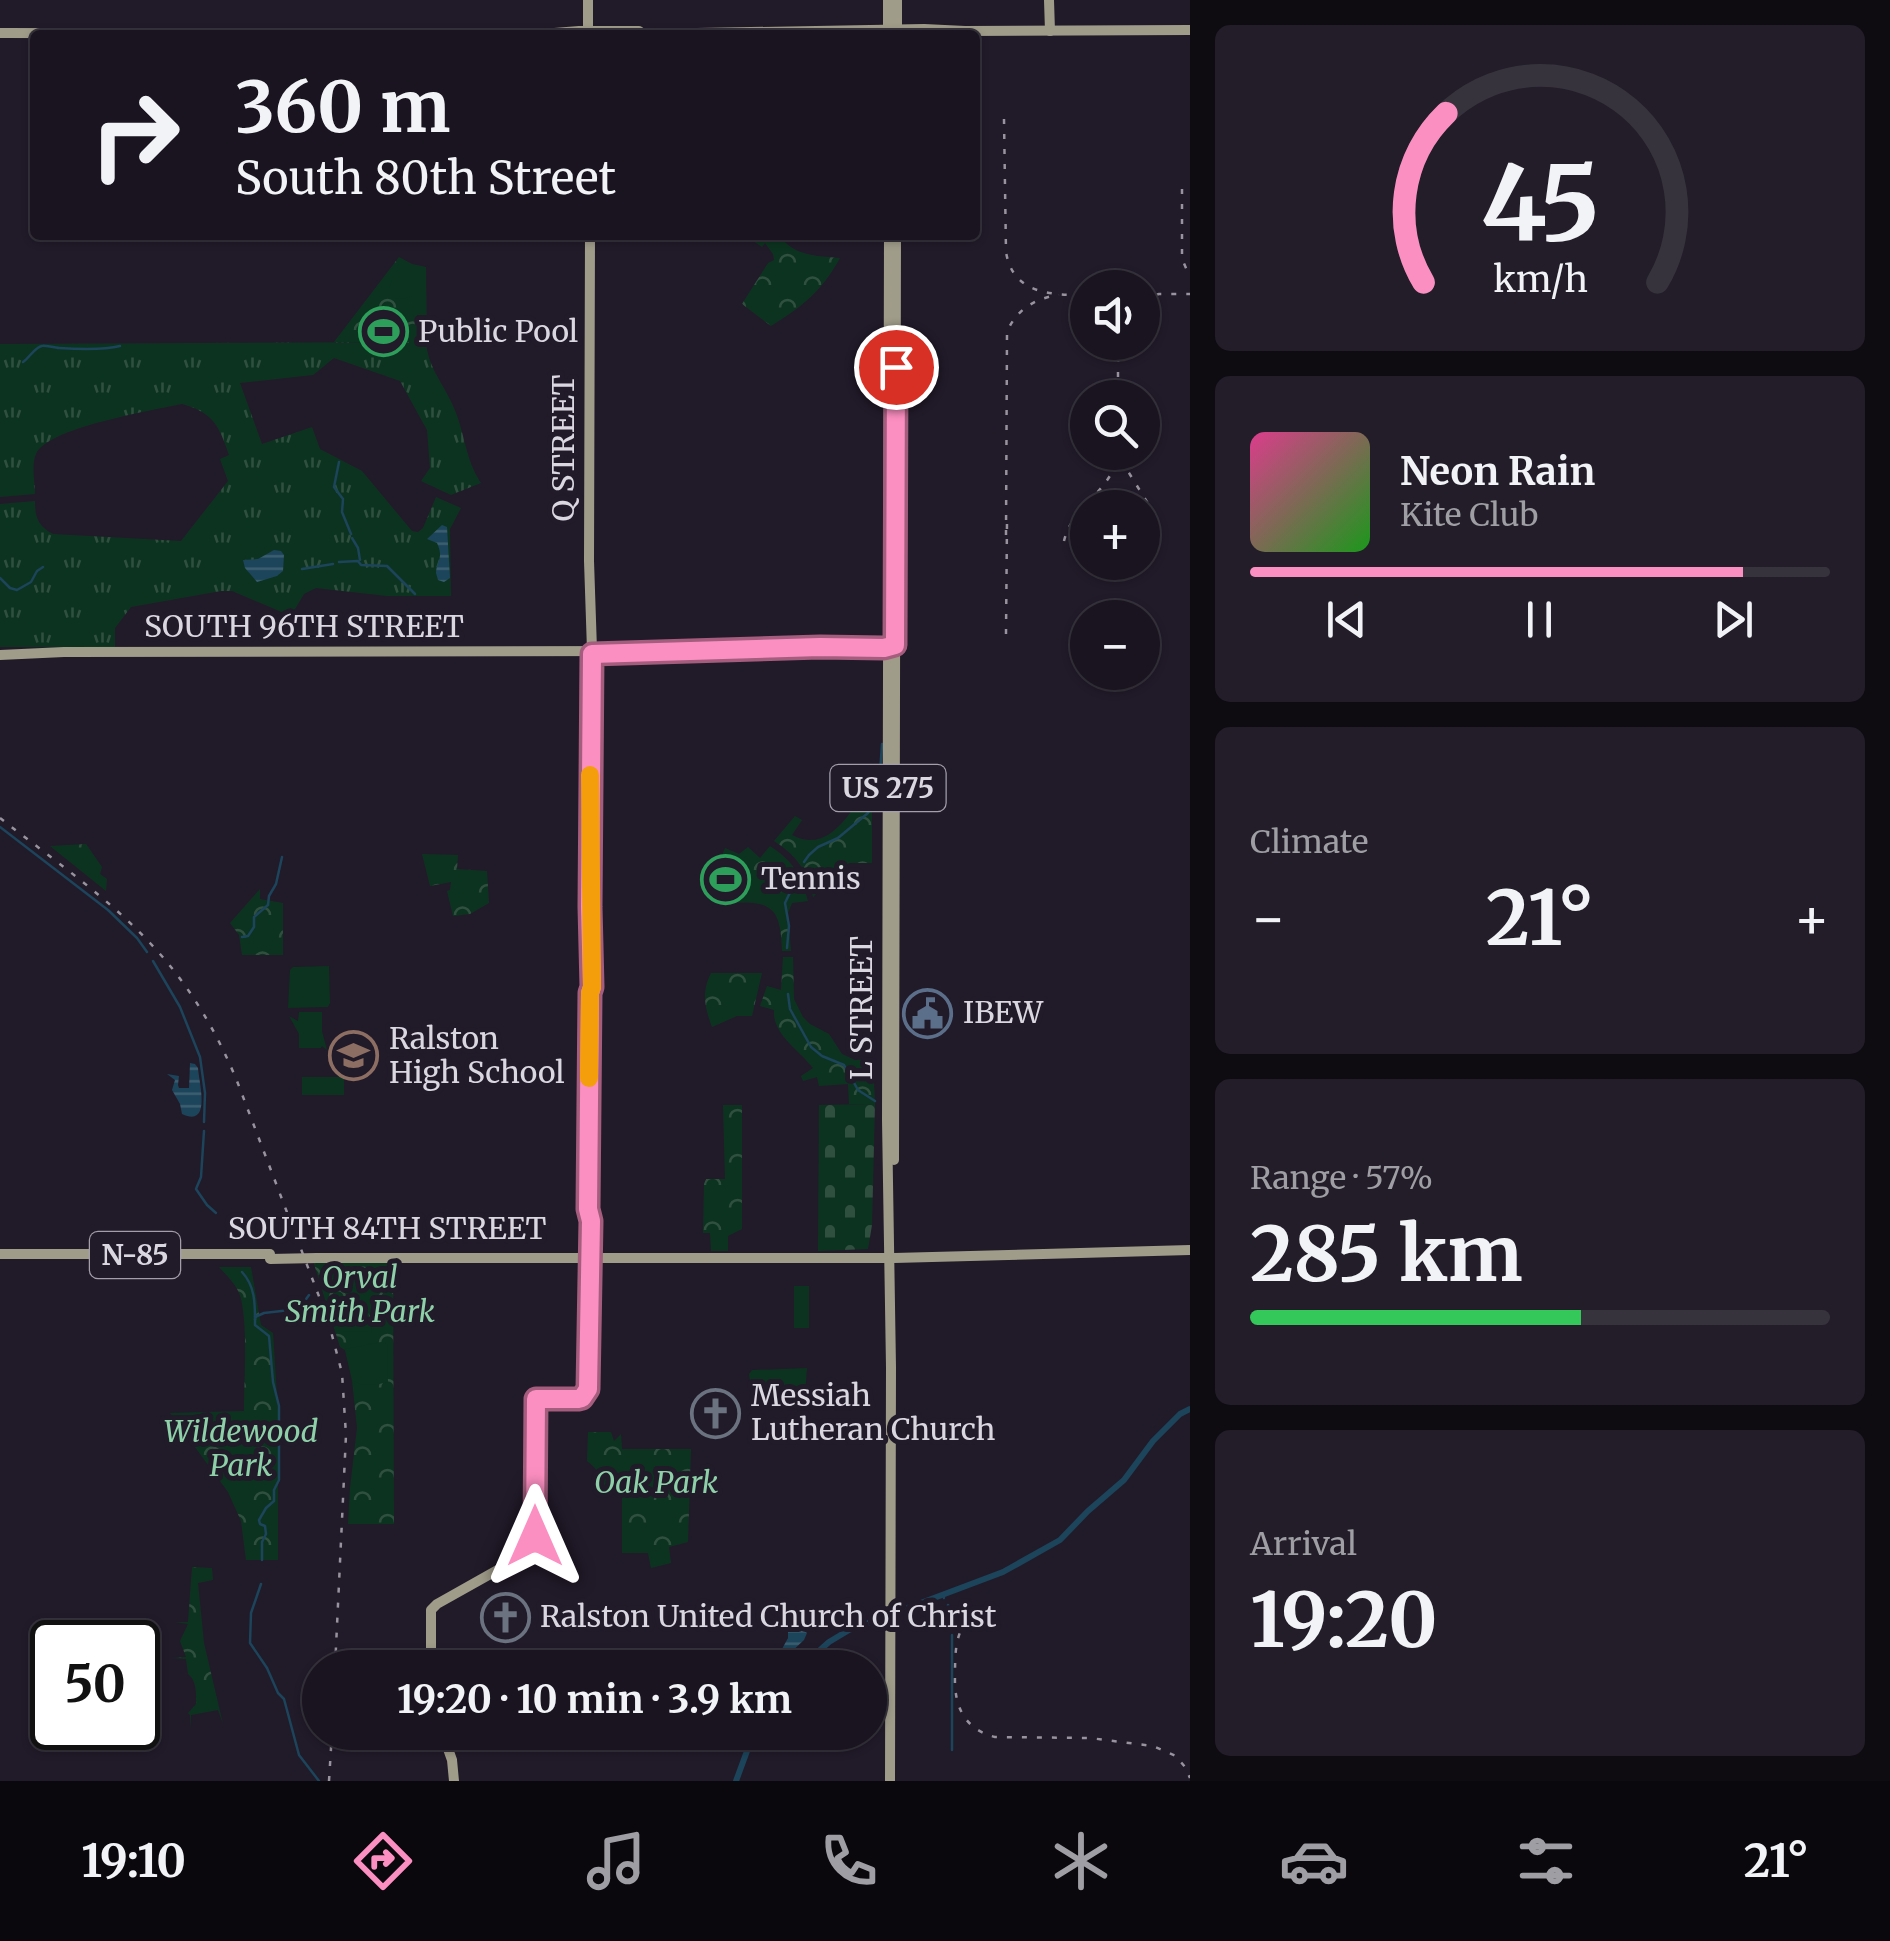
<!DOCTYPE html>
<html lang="en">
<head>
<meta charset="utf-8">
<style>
	:root { --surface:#19141f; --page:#221d28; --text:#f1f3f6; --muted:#9f9ea4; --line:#37333d; --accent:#fc8fc1 }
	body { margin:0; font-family:Merriweather,serif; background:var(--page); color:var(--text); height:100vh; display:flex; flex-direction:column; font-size:38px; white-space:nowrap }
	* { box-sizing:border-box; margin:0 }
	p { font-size:32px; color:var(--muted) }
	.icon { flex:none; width:55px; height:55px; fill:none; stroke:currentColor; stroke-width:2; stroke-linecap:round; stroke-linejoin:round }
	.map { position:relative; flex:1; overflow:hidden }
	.drawer { display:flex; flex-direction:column; gap:25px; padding:25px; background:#0e0b11; width:700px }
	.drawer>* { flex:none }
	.guide { position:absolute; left:30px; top:30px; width:950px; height:210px; border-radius:10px; box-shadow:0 2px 8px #0004,0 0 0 2px var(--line); background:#19141f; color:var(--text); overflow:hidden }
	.buttons { position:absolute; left:1070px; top:270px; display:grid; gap:20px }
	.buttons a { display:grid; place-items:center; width:90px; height:90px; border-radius:50%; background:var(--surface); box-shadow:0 2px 8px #0004,0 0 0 2px var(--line); font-size:50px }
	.speed { position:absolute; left:30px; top:1620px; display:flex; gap:20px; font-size:50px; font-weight:700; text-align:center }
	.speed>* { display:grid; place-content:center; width:130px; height:130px; border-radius:50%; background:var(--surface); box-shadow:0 2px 8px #0004,0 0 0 2px var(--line); line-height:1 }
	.speed .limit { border:5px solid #111; border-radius:15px; background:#fff; color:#111 }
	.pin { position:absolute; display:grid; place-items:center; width:85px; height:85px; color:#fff; margin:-42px; border:5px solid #fff; border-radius:50%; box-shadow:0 2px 10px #0007 }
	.me { position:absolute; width:110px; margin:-55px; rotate:0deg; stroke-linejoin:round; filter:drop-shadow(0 0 8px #0008) }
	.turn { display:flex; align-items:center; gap:35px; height:210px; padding:0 40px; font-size:45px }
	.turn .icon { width:130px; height:130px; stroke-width:2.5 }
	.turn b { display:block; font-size:70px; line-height:85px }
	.big { font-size:75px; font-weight:700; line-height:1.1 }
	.drawer .card { flex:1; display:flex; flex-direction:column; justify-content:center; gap:15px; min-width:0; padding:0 35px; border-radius:15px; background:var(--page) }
	.drawer .dial { align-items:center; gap:0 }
	.dial svg { height:260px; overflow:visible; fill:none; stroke:var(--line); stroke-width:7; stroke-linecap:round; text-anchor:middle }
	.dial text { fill:var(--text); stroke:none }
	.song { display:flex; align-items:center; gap:30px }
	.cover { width:120px; height:120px; border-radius:15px; background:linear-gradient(135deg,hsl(330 70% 55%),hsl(120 70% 35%)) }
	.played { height:10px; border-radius:5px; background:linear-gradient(90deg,var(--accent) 85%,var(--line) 85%) }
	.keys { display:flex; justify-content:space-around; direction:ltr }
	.heat { display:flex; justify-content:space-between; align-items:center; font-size:55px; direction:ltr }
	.charge { height:15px; border-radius:8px; background:linear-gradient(90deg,#34c759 57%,var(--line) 0) }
	.trip { position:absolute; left:302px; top:1650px; width:585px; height:100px; border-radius:50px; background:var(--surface); box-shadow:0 2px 8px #0004,0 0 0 2px var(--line); font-weight:700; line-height:100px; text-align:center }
	.tabs { display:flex; height:160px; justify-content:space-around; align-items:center; background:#0a080c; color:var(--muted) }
	.tabs .icon { width:70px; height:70px }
	.tabs .selected { color:var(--accent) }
	.tabs b { font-size:45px; color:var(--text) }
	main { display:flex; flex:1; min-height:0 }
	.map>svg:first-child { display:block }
	.grass { fill:url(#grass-tufts) }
	.cemetery { fill:url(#cemetery-stones) }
	.park { fill:url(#park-crowns) }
	.pitch { fill:#0c331f }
	.water { fill:url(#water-rules) }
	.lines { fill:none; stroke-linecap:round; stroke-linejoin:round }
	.stream { stroke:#1c445a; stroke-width:2.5 }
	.river { stroke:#1c445a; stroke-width:6 }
	.major { stroke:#a09c8a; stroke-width:10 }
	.rail { stroke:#98939e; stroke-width:2.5; stroke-dasharray:5 10; stroke-linecap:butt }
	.major-bridge { stroke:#a09c8a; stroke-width:10 }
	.route-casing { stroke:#a45d7d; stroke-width:25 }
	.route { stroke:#fc8fc1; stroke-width:18 }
	.slow { stroke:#f59e0b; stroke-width:18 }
	.labels { text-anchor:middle; stroke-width:10; stroke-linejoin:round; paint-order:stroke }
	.shield { fill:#211a29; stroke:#a39eaa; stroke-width:2.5 }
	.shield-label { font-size:28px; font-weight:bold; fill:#dbd7e1 }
	.poi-label { font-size:30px; fill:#dbd7e1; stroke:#211a29; text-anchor:start }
	.street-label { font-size:30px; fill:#dbd7e1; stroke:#211a29 }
	.park-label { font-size:30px; font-style:italic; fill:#8ed1a9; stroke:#211a29 }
</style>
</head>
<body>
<main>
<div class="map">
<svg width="1190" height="1781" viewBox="0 0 1190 1781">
	<defs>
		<pattern id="grass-tufts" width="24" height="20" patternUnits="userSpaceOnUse" patternTransform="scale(2.5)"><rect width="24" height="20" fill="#0c331f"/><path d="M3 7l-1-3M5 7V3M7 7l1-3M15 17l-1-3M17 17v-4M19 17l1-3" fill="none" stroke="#2f503f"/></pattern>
		<pattern id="cemetery-stones" width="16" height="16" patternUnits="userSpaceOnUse" patternTransform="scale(2.5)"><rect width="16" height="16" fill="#0c331f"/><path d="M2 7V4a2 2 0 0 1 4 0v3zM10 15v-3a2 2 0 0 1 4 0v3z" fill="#2f503f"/></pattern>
		<pattern id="park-crowns" width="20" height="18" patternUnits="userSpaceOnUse" patternTransform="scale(2.5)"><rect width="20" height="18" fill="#0c331f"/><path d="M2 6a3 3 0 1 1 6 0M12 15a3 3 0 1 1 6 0" fill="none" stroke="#2f503f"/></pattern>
		<pattern id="water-rules" width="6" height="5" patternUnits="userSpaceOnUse" patternTransform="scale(2.5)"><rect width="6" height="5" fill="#1c445a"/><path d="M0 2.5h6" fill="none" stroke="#3c5e71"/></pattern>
	</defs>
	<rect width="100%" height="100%" fill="#211a29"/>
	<path class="grass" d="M426,342C428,368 444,384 454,408C465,433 465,459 481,483L451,495L421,481L430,468L427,430L400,381L334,358L313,375L240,383L262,444L312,427L320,449L362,471L412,531L418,532L423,528L436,497L461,508L450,529L451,596H387L316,588L304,594L295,609L284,613L232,591H221L131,607L115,628V647H0V504L35,501C35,518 38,526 53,534L181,541L228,481L220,459L229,455C219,426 214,413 182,404C154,410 46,428 36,454C31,465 35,482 35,494L0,497V344Z"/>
	<polygon class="cemetery" points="875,1104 872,1225 868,1249 818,1251 819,1105"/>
	<g class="park">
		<path d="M756,235H778C795,256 814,256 840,258C821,292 803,306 771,326L742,304L768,263L774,260L773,254L765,243L762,247L752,240L755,237L761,240Z"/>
		<polygon points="399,257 412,264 426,267 427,342 334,342"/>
		<path d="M872,781V863H849L813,897C808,871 796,855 774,841L795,816L802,820L792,835C831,856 853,807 872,781Z"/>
		<polygon points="86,844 102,867 100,874 107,879 106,891 50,846"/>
		<path d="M770,846C790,859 802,874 807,898L808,901L792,903L788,913L791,951H782C781,899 766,902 720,903L717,901L721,894L710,885L725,848L739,854L748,847L760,858Z"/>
		<polygon points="422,854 458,855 457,869 487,871 489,903 470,914 453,916 447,891 450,890 451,882 430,886"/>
		<polygon points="260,889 260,899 283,903 283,955 242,955 239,935 230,923"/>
		<path d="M783,957H793L794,999L803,1017L810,1024L829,1034L842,1054L855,1060L873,1059L875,1104H849L848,1084L819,1086L817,1077L803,1081L801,1076L813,1068C799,1050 772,1034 774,1010L760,1006L767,986L781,990Z"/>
		<path d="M711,973H762L752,1016H737L712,1027C705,1008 701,993 711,973Z"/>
		<polygon points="723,1105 742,1105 742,1229 728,1236 728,1251 711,1251 710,1233 703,1233 704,1184 706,1179 725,1179"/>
		<polygon points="313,1261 387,1263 393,1268 394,1524 348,1524 350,1488 357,1428 352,1380 345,1350 340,1347"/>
		<path d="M219,1267H251L261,1325L273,1333L278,1411V1560H246L241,1521L228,1492L170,1413L244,1411C244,1378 248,1330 241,1299C238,1286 228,1277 219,1267Z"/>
		<path d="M588,1432H611L614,1441L621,1434L622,1449H691L688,1542L669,1547L671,1563L651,1568L648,1553H622V1494L605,1492C605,1478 597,1469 587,1461Z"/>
		<path d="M192,1567L212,1568L213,1580L198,1583L204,1643L223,1724L218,1710L191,1715L190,1730V1715L188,1713L196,1704C196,1693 197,1681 188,1674L186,1659L172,1658L186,1657L180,1641L188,1624L175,1622H188Z"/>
	</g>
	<g class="pitch">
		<polygon points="401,266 422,280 422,291 405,299 395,298 389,288 393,276"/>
		<polygon points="329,966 330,1003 328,1007 288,1008 290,970 293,967"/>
		<polygon points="299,1012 322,1012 322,1031 327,1050 322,1046 321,1048 299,1048 299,1034 289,1016 298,1021"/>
		<rect x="302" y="1077" width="42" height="18"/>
		<rect x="794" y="1286" width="15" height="42"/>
		<polygon points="363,1299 366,1301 372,1331 343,1332 334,1304"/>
		<path d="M382,1342L387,1345L388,1382C377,1385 361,1387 352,1380L345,1349Z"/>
		<polygon points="807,1368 805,1397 801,1400 760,1403 752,1396 749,1374 752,1370"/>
	</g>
	<g class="water">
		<path d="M442,525L447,527L450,578L444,582L438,580L436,573C437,559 444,559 437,543L427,539Z"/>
		<polygon points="274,550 281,551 284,555 283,571 277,576 257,582 245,568 243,560 258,559"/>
		<path d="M190,1063L195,1064L198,1068C199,1083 212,1128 182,1114L180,1104L172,1090L175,1080L167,1074L179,1076L178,1085L179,1088H189Z"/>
		<polygon points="791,1623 796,1623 807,1633 804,1640 775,1667 761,1667 767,1659 767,1653 782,1649 788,1638 788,1626"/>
	</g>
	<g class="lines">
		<g class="stream">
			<path d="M23,362C29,358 35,347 42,346C44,345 58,348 59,348C76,349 104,350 120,346"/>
			<polyline points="339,462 334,487 343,499 342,512 351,534"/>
			<polyline points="352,538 358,548 360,560"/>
			<polyline points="339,562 358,561 361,565 387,566 415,594"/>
			<polyline points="302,569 333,564"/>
			<polyline points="0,578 10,588 17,590 31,582 37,571 43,567"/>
			<polyline points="0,827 108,910 137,938 147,952"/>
			<polyline points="804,862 809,855 818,847 838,838 868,813 879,788 882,744"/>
			<polyline points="242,937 248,936 254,927 254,917 268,905 269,896 276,884 282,857"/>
			<polyline points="787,948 789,926 785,903 795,882"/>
			<polyline points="153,961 180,1007 200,1057 205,1093 204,1122"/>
			<polyline points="788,994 790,1009 811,1047 822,1056 844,1065 858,1090 875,1101"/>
			<polyline points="204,1131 201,1177 196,1189 207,1205 216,1213"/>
			<path d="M242,1272C256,1287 255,1306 255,1325L269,1336L273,1382L279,1406V1480L274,1490V1501L266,1508L259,1520L260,1524L265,1526L266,1534L262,1542V1560"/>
			<polyline points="255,1317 264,1313 299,1309 309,1295"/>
			<polyline points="261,1584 251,1613 250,1643 267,1668 278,1693 284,1699 299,1755 319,1781"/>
			<polyline points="943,1595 944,1598"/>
			<polyline points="948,1605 951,1613"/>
			<polyline points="952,1628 953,1618"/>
			<polyline points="952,1635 952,1750"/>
		</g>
		<g class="river">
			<polyline points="800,1668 829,1642 849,1630 1003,1572 1060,1540 1088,1511 1124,1480 1153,1441 1180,1414 1190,1409"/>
			<polyline points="736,1781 754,1732"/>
		</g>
		<g class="major">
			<polyline points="588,0 588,34"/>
			<polyline points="888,0 888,34"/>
			<polyline points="1049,0 1050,31"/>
			<polyline points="0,33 542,34 579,31 639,31 643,34 924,29 965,31 1190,30"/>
			<polyline points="897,34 897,0"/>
			<polyline points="889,235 887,1120 891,1367 890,1781"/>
			<polyline points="629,653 645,650 891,647"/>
			<polyline points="0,655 64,652 635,651"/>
			<polyline points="589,993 592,987 592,919 590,907 592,650 589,561 590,235"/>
			<polyline points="894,1160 896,235"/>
			<polyline points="588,1212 589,989"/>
			<polyline points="0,1254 270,1254"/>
			<polyline points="317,1258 894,1258 1190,1250"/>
			<polyline points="431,1668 431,1610 437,1604 526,1554 533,1544 535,1399 581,1398 588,1392 591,1278 591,1221 589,1209"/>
			<polyline points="442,1732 452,1760 454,1781"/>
		</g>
		<g class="rail">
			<path d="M1004,119L1006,252C1013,295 1052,295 1088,295"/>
			<polyline points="1182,189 1182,259 1190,277"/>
			<polyline points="1142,299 1159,294 1190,294"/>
			<polyline points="1118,342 1118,398"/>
			<polyline points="1121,460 1147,502 1151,520"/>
			<path d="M1006,535L1007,332C1016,310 1035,298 1059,295"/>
			<path d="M1064,541C1072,505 1114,491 1118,452"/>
			<polyline points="1006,634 1007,521"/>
			<path d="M0,818C51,858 106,896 150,943C188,983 216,1030 237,1081L328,1320L342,1373L346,1435L335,1668"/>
			<path d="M992,1604C956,1619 955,1641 955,1676C954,1706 964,1729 995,1737L1090,1738L1153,1746L1176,1756L1185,1767L1190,1778"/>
			<polyline points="329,1781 332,1732"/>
		</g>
		<polyline class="major-bridge" points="270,1259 317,1258"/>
	</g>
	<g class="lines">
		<defs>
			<polyline id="route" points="535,1536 536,1399 578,1399 582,1398 588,1389 591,1221 588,1209 590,993 592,987 590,907 592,654 820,647 884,648 895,645 896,367"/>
		</defs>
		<use href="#route" class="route-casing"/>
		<use href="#route" class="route"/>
		<polyline class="slow" points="589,1078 590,993 592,987 590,775"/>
	</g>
	<defs>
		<symbol id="stadium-ring" viewBox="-11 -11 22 22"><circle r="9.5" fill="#211a29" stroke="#2e9e5b" stroke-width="1.5"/><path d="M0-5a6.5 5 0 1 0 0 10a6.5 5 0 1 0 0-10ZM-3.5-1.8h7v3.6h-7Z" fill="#2e9e5b"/></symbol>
		<symbol id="civic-ring" viewBox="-11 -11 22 22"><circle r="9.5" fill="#211a29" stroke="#5c6f8a" stroke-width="1.5"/><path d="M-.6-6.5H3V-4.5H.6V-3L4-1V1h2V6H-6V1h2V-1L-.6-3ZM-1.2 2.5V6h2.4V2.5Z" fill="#5c6f8a"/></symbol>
		<symbol id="school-ring" viewBox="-11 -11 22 22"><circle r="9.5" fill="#211a29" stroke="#8d6e63" stroke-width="1.5"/><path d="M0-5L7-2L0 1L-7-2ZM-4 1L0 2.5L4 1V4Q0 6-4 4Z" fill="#8d6e63"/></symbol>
		<symbol id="church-ring" viewBox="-11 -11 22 22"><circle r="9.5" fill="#211a29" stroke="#6b7280" stroke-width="1.5"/><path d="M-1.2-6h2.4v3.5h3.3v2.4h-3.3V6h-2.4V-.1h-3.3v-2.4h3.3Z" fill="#6b7280"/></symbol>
	</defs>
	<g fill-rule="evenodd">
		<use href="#stadium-ring" x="356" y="304" width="55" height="55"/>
		<use href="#stadium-ring" x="698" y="852" width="55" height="55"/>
		<use href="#civic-ring" x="900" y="986" width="55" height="55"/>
		<use href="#school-ring" x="326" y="1028" width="55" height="55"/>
		<use href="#church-ring" x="688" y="1386" width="55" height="55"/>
		<use href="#church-ring" x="478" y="1590" width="55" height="55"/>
	</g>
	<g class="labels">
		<g class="shield">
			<rect x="830.5" y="765" width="115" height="46" rx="8"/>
			<rect x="90" y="1232" width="90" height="46" rx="8"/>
		</g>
		<g class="shield-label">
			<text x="888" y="798">US 275</text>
			<text x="135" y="1265">N-85</text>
		</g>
		<g class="poi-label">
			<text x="418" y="342">Public Pool</text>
			<text x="761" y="889">Tennis</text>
			<text x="963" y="1023">IBEW</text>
			<text x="389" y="1049">Ralston<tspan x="389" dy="34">High School</tspan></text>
			<text x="751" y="1406">Messiah<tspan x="751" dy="34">Lutheran Church</tspan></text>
			<text x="540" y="1627">Ralston United Church of Christ</text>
		</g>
		<g class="street-label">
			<text transform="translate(564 448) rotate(-90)" y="10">Q STREET</text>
			<text x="304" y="637">SOUTH 96TH STREET</text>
			<text transform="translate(862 1008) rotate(-90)" y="10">L STREET</text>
			<text x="387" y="1239">SOUTH 84TH STREET</text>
		</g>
		<g class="park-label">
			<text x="360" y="1288">Orval<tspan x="360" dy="34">Smith Park</tspan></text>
			<text x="241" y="1442">Wildewood<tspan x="241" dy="34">Park</tspan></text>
			<text x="656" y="1493">Oak Park</text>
		</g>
	</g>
</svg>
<div class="buttons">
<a><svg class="icon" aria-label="sound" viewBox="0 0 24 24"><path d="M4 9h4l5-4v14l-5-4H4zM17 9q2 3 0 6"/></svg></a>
<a><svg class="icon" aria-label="search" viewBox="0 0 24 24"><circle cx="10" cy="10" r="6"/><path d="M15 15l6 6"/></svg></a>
<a>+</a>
<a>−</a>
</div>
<div class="speed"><div class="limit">50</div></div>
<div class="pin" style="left:896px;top:367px;background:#d93025"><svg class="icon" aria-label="arrive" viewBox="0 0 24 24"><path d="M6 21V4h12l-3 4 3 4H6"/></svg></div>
<svg class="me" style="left:535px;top:1536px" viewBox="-20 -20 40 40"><path d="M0-17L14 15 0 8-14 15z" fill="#fc8fc1" stroke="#fff" stroke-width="4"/></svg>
<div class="trip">19:20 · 10 min · 3.9 km</div>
<div class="guide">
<div class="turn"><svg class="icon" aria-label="right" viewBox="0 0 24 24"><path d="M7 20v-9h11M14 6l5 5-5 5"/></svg><div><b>360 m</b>South 80th Street</div></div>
</div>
</div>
<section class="drawer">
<div class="card dial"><svg viewBox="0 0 100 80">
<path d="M14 69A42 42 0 1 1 86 69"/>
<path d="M14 69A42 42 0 0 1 21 17" stroke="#fc8fc1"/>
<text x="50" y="56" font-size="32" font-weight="700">45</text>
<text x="50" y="72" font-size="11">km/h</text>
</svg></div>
<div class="card">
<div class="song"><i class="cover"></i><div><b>Neon Rain</b><p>Kite Club</p></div></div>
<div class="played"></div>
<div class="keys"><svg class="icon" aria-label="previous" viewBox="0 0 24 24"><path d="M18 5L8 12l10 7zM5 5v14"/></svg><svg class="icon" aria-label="pause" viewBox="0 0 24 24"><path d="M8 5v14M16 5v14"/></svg><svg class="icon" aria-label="next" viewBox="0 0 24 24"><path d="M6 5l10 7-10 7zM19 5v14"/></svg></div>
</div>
<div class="card"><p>Climate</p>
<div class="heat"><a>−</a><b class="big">21°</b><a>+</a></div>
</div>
<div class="card"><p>Range · 57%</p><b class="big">285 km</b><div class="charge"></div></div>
<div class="card"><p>Arrival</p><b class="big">19:20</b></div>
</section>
</main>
<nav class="tabs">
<b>19:10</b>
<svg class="icon selected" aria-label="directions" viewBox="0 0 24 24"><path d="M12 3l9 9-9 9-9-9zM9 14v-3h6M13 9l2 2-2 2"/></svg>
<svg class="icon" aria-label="music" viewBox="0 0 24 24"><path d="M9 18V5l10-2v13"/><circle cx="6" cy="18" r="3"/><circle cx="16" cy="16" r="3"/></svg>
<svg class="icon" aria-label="phone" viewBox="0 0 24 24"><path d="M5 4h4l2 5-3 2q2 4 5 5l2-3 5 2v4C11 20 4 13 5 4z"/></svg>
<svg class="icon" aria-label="climate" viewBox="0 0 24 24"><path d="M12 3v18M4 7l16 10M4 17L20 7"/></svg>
<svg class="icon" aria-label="car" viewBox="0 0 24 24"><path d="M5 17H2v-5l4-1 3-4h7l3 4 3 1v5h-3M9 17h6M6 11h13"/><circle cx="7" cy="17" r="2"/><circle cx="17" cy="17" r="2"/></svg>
<svg class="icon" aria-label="filters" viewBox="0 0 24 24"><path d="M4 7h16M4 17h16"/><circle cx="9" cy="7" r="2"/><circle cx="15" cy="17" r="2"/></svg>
<b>21°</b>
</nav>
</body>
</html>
